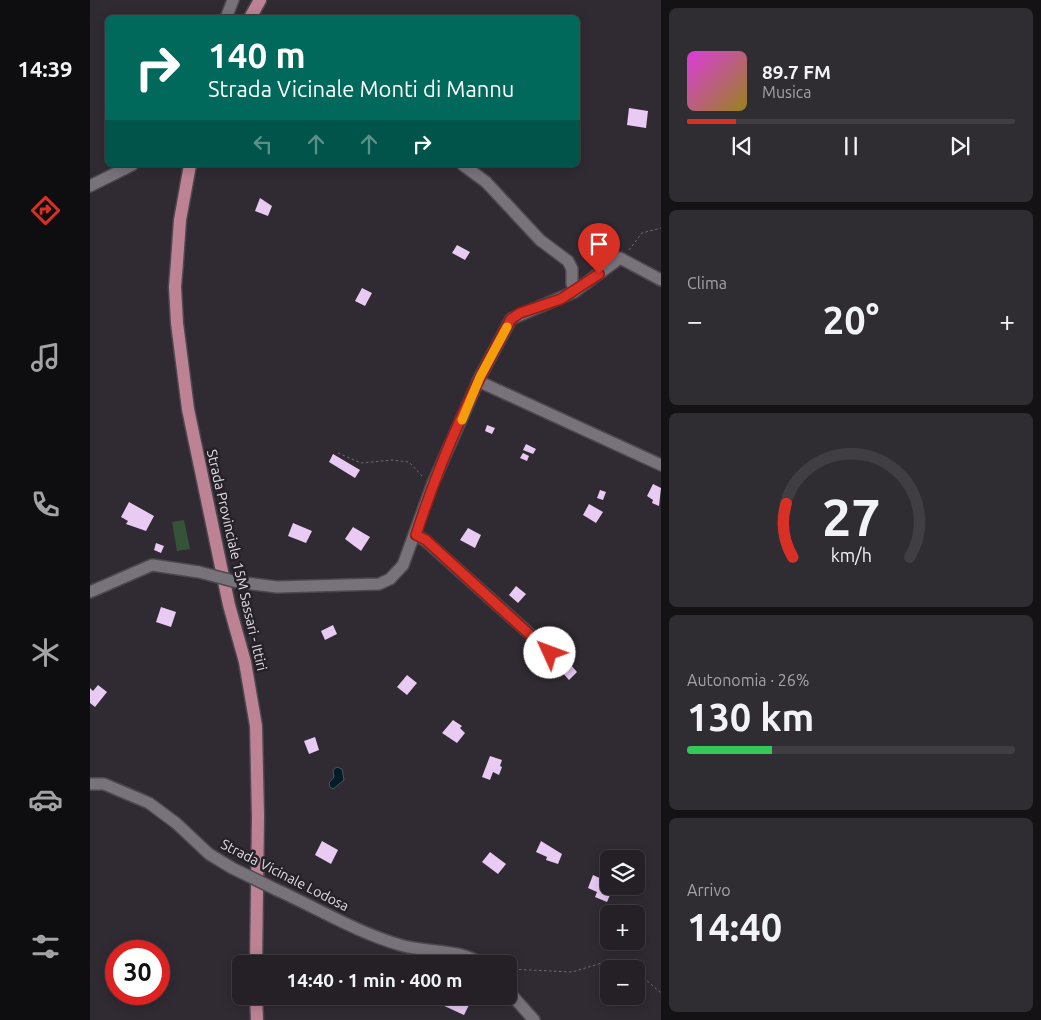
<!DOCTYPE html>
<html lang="it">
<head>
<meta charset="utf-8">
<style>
	:root { --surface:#242026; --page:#302d32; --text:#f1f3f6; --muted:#a3a3a7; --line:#413e43; --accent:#d93025 }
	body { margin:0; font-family:Ubuntu,sans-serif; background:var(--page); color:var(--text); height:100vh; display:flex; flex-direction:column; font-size:19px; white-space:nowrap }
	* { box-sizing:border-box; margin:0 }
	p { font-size:16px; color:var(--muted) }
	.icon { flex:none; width:28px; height:28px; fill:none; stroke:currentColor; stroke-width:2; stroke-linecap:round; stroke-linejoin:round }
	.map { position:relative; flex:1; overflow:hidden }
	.drawer { display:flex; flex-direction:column; gap:8px; padding:8px; background:#141215; width:380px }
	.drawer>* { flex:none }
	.banner { position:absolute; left:15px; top:15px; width:475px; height:152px; border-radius:8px; box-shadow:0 2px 12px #0003,0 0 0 1px var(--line); background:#00695c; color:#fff; overflow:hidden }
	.controls { position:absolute; left:510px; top:850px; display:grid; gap:10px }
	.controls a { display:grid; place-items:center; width:45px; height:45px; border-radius:8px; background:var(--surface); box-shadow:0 2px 12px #0003,0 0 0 1px var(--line); font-size:25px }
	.speed { position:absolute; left:15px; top:940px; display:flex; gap:10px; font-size:25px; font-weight:700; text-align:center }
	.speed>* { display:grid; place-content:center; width:65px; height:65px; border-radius:50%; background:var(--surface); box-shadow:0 2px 12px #0003,0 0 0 1px var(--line); line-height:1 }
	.speed .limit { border:8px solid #d22; background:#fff; color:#111 }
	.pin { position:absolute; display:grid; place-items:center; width:42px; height:42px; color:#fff; margin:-51px -21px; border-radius:50% 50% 50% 0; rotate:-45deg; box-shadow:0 0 5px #0007 }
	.pin .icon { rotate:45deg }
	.me { position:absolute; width:55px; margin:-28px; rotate:313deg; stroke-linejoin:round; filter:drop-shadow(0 0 4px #0008) }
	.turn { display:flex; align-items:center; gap:18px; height:105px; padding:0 20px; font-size:22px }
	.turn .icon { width:65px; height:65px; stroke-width:2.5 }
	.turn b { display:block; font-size:35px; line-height:42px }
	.lanes { display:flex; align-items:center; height:48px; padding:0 20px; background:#0003; justify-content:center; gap:25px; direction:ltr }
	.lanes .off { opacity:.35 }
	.big { font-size:38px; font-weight:600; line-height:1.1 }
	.drawer .widget { flex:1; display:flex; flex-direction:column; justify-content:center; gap:8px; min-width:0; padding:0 18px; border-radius:8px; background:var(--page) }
	.drawer .dial { align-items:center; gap:0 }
	.dial svg { height:130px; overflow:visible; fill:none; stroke:var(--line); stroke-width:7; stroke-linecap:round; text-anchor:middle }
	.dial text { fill:var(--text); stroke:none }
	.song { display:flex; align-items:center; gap:15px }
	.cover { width:60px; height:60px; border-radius:8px; background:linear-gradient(135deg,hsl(300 70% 55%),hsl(50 70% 35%)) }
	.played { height:5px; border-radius:2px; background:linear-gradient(90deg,var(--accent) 15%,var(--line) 15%) }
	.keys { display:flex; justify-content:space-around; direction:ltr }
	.heat { display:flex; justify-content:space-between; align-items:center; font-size:28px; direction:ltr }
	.charge { height:8px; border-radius:4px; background:linear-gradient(90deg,#34c759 26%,var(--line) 0) }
	.trip { position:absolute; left:142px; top:955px; width:285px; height:50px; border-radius:8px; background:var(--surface); box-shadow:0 2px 12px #0003,0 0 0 1px var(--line); font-weight:600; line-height:50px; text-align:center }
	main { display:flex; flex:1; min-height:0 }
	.dock { display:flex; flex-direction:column; width:90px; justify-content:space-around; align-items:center; background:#0e0d0f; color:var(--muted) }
	.dock .icon { width:35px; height:35px }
	.dock .active { color:var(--accent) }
	.dock b { font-size:22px; color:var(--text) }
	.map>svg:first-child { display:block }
	.green { fill:#355339 }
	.water { fill:#041c28; stroke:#465660 }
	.building { fill:#e8caf3 }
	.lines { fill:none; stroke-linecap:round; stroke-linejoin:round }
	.minor-casing { stroke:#4c484e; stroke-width:14 }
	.major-casing { stroke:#4c484e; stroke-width:15 }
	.path { stroke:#6f6b71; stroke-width:1; stroke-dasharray:2.5 2.5; stroke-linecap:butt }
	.minor { stroke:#78727a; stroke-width:11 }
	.major { stroke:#bd8394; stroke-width:12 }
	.minor-bridge-casing { stroke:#4c484e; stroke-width:14; stroke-linecap:butt }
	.minor-bridge { stroke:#78727a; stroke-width:11 }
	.route-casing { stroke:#8d1f18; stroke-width:12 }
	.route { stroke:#d93025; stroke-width:9 }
	.slow { stroke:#f59e0b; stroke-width:9 }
	.labels { text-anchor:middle; stroke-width:5; stroke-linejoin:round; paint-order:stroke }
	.street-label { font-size:14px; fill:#e1dde2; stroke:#262128 }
</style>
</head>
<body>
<main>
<nav class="dock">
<b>14:39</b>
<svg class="icon active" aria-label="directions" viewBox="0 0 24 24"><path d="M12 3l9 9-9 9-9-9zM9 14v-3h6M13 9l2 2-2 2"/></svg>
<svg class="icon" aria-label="music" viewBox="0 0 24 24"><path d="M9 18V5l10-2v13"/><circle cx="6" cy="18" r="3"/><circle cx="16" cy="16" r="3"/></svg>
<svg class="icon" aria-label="phone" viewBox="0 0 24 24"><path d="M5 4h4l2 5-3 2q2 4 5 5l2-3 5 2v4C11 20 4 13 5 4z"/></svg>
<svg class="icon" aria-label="climate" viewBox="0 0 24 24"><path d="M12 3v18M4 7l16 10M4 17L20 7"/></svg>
<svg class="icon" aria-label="car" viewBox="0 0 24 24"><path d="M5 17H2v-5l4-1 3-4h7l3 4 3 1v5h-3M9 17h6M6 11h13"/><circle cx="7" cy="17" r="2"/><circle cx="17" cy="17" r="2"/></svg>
<svg class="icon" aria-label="filters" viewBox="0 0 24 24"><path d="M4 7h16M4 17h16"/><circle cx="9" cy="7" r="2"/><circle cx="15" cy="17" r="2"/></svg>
</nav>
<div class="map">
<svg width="571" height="1020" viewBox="0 0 571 1020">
	<rect width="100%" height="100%" fill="#302b32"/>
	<polygon class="green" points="94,520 100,549 87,551 82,522"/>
	<polygon class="water" points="247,767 252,769 254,780 243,789 240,787 239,783 244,777 243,770"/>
	<g class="building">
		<polygon points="539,108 558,111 556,128 537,125"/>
		<polygon points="170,198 182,206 178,216 165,211"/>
		<polygon points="367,245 380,252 375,260 362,253"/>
		<polygon points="272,288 282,293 275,306 265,301"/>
		<polygon points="397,425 405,428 402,434 395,431"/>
		<polygon points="436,444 446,449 443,454 433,450"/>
		<polygon points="433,453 439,456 437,461 430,458"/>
		<polygon points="243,454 270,470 265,478 239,462"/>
		<polygon points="563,484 571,488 569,506 562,503 563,500 557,496"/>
		<polygon points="510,490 516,492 513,500 507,498"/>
		<polygon points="39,502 64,516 56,531 36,524 38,521 31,517"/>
		<polygon points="499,504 513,512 506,523 493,515"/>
		<polygon points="203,523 222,531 216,543 198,536"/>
		<polygon points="263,527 280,537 271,551 255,539"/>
		<polygon points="378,528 391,535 385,548 370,540"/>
		<polygon points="66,543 74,546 71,553 64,550"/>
		<polygon points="426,586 436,594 428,603 419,595"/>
		<polygon points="71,607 86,612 81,627 66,622"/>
		<polygon points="243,625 247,634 235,640 231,631"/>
		<polygon points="480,664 487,672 479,680 471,671"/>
		<polygon points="317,675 327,683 317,695 307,687"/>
		<polygon points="8,685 17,692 5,707 0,703 0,688 3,691"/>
		<polygon points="363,720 372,726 370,728 375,733 367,743 352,733"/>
		<polygon points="225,737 229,750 219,754 214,741"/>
		<polygon points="400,756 412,760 410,766 412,767 409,775 403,772 400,780 392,777"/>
		<polygon points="232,841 248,850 241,864 225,855"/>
		<polygon points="451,841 472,854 468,864 456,860 457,857 446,852"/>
		<polygon points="400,852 416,864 408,874 392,862"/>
		<polygon points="503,875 514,880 511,885 522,890 517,902 505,897 507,892 498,888"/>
		<polygon points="353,996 363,996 380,1003 374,1015 350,1004"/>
	</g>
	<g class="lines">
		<defs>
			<g id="minor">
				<polyline points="136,18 143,0"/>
				<polyline points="373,165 396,182 450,240 478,261 482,269 482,284"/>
				<polyline points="0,186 42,165"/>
				<polyline points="388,381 571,465"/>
				<polyline points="326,535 336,541 461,653"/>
				<polyline points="147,582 187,587 289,584 300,579 313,565 343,483 390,377 421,319 484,292 530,258 571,280"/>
				<polyline points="0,592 62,565 109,572"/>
				<polyline points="0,784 14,784 59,803 86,823 119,854 142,868"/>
				<path d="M185,889C227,908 266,932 310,945C336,953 369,948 391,964"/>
				<polyline points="419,992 444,1020"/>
			</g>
			<g id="major">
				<polyline points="160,18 170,0"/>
				<polyline points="100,165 90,220 87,262 85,287 87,323 98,409 139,605 155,662 166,726 168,817 166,964"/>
				<polyline points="166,996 167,1020"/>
			</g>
		</defs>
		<use href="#minor" class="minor-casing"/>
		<use href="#major" class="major-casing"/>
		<g class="path">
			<polyline points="539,250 552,233 571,228"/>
			<polyline points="248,453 271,463 302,460 319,462 333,477"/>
			<polyline points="419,969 482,972 525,959 537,962 544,969"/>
			<polyline points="546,971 571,993"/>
		</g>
		<use href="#minor" class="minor"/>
		<use href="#major" class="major"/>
		<defs>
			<g id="minor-bridge">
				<polyline points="109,572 147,582"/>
				<polyline points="142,868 185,889"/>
			</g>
		</defs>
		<use href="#minor-bridge" class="minor-bridge-casing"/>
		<use href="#minor-bridge" class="minor-bridge"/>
	</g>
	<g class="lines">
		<defs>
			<path id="route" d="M460,653L336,540L326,535C350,460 383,387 421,319L430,313L471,299L509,274"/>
		</defs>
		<use href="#route" class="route-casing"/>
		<use href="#route" class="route"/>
		<polyline class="slow" points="372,420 390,377 417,327"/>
	</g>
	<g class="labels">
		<g class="street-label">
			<text transform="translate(147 560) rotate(77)" y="5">Strada Provinciale 15M Sassari - Ittiri</text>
			<text transform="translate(195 875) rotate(27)" y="5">Strada Vicinale Lodosa</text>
		</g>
	</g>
</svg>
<div class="controls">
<a><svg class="icon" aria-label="layers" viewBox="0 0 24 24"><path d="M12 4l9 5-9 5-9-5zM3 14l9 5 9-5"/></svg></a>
<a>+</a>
<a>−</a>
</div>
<div class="speed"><div class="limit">30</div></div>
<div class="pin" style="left:509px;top:274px;background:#d93025"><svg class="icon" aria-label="arrive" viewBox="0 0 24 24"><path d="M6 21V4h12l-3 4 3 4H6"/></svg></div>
<svg class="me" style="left:460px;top:653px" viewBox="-20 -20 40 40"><circle r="19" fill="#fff"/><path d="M0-13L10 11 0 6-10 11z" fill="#d93025"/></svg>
<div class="trip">14:40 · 1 min · 400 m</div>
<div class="banner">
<div class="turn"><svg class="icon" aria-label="right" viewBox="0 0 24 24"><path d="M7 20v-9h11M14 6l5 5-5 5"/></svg><div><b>140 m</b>Strada Vicinale Monti di Mannu</div></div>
<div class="lanes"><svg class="icon off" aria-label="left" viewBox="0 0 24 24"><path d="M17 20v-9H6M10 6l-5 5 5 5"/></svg><svg class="icon off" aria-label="ahead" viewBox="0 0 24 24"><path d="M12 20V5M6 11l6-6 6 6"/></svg><svg class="icon off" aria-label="ahead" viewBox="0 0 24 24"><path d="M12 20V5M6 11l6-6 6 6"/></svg><svg class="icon" aria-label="right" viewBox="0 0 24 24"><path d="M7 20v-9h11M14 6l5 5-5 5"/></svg></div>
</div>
</div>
<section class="drawer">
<div class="widget">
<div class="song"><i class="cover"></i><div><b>89.7 FM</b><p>Musica</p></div></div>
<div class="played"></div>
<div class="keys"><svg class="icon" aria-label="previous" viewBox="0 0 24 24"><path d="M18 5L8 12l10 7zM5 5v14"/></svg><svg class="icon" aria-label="pause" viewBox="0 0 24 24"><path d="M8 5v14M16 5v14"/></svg><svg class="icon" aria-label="next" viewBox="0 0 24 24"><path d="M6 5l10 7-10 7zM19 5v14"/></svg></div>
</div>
<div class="widget"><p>Clima</p>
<div class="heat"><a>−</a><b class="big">20°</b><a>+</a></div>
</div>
<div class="widget dial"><svg viewBox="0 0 100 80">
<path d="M14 69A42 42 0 1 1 86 69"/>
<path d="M14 69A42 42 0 0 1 10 36" stroke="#d93025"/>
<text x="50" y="56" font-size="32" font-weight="700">27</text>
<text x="50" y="72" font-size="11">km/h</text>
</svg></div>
<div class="widget"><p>Autonomia · 26%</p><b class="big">130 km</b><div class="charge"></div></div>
<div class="widget"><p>Arrivo</p><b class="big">14:40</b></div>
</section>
</main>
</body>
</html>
